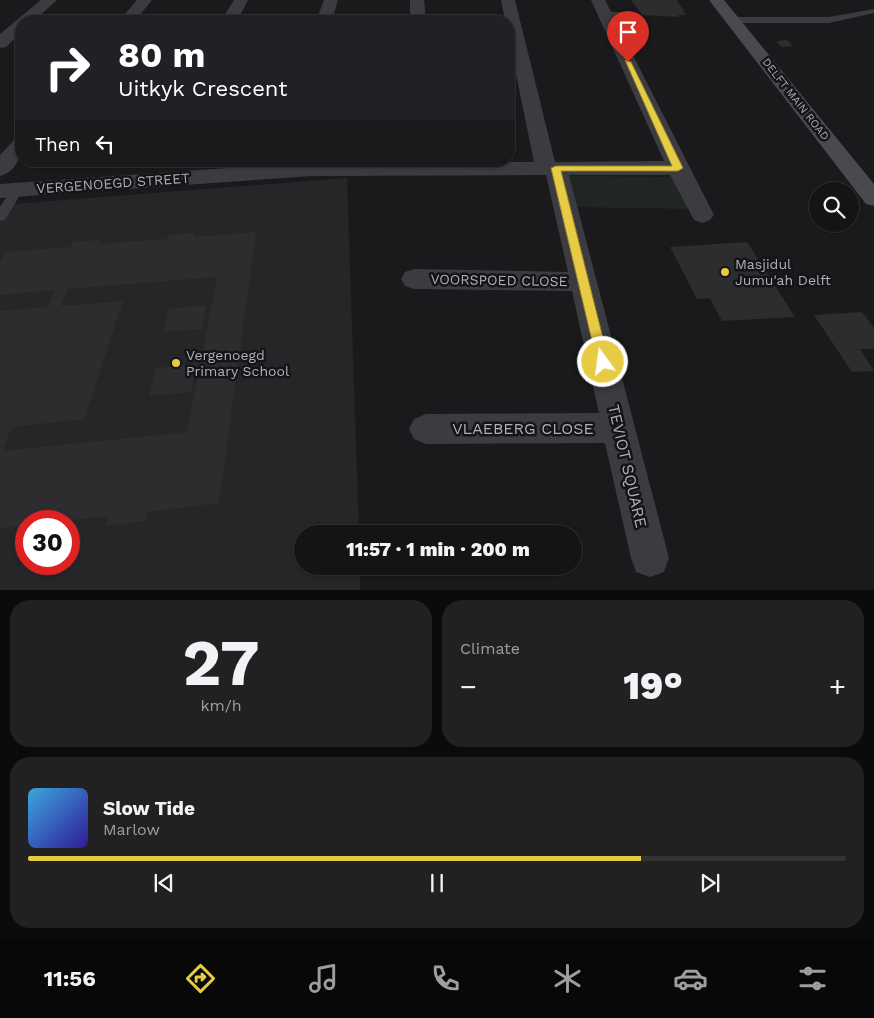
<!DOCTYPE html>
<html lang="en">
<head>
<meta charset="utf-8">
<style>
	:root { --surface:#141415; --page:#212122; --text:#f1f3f6; --muted:#9d9ea0; --line:#333334; --accent:#e8cb45 }
	body { margin:0; font-family:"Work Sans",sans-serif; background:var(--page); color:var(--text); height:100vh; display:flex; flex-direction:column; font-size:19px; white-space:nowrap }
	* { box-sizing:border-box; margin:0 }
	p { font-size:16px; color:var(--muted) }
	.icon { flex:none; width:28px; height:28px; fill:none; stroke:currentColor; stroke-width:2; stroke-linecap:round; stroke-linejoin:round }
	.map { position:relative; height:590px; overflow:hidden }
	.sheet { display:flex; flex-direction:column; gap:10px; padding:10px; background:#0b0b0c; flex:1 }
	.sheet>* { flex:none }
	.banner { position:absolute; left:15px; top:15px; width:500px; height:152px; border-radius:20px; box-shadow:0 1px 4px #0004,0 0 0 1px var(--line); background:#202124; color:#fff; overflow:hidden }
	.buttons { position:absolute; left:809px; top:182px; display:grid; gap:10px }
	.buttons a { display:grid; place-items:center; width:50px; height:50px; border-radius:50%; background:var(--surface); box-shadow:0 1px 4px #0004,0 0 0 1px var(--line); font-size:25px }
	.speed { position:absolute; left:15px; top:510px; display:flex; gap:10px; font-size:25px; font-weight:700; text-align:center }
	.speed>* { display:grid; place-content:center; width:65px; height:65px; border-radius:50%; background:var(--surface); box-shadow:0 1px 4px #0004,0 0 0 1px var(--line); line-height:1 }
	.speed .limit { border:8px solid #d22; background:#fff; color:#111 }
	.pin { position:absolute; display:grid; place-items:center; width:42px; height:42px; color:#fff; margin:-51px -21px; border-radius:50% 50% 50% 0; rotate:-45deg; box-shadow:0 0 5px #0007 }
	.pin .icon { rotate:45deg }
	.me { position:absolute; width:55px; margin:-28px; rotate:346deg; stroke-linejoin:round; filter:drop-shadow(0 0 4px #0008) }
	.turn { display:flex; align-items:center; gap:18px; height:105px; padding:0 20px; font-size:22px }
	.turn .icon { width:65px; height:65px; stroke-width:2.5 }
	.turn b { display:block; font-size:35px; line-height:42px }
	.then { display:flex; align-items:center; height:48px; padding:0 20px; background:#0003; gap:10px; font-size:19px }
	.big { font-size:38px; font-weight:800; line-height:1.1 }
	.sheet .card { flex:1; display:flex; flex-direction:column; justify-content:center; gap:8px; min-width:0; padding:0 18px; border-radius:20px; background:var(--page) }
	.sheet .dial { align-items:center; gap:0 }
	.dial b { font-size:65px; line-height:1 }
	.song { display:flex; align-items:center; gap:15px }
	.cover { width:60px; height:60px; border-radius:8px; background:linear-gradient(135deg,hsl(200 70% 55%),hsl(250 70% 35%)) }
	.played { height:5px; border-radius:2px; background:linear-gradient(90deg,var(--accent) 75%,var(--line) 75%) }
	.keys { display:flex; justify-content:space-around; direction:ltr }
	.heat { display:flex; justify-content:space-between; align-items:center; font-size:28px; direction:ltr }
	.sheet .tiles { flex:1; display:grid; gap:10px; grid-template-columns:1fr 1fr }
	.card:last-child { grid-column:span 2 }
	.trip { position:absolute; left:294px; top:525px; width:288px; height:50px; border-radius:25px; background:var(--surface); box-shadow:0 1px 4px #0004,0 0 0 1px var(--line); font-weight:800; line-height:50px; text-align:center }
	.tabs { display:flex; height:80px; justify-content:space-around; align-items:center; background:#080808; color:var(--muted) }
	.tabs .icon { width:35px; height:35px }
	.tabs .on { color:var(--accent) }
	.tabs b { font-size:22px; color:var(--text) }
	.map>svg:first-child { display:block }
	.built { fill:#262629; fill-rule:evenodd }
	.green { fill:#202622 }
	.building { fill:#2d2d2f; fill-rule:evenodd }
	.lines { fill:none; stroke-linecap:round; stroke-linejoin:round }
	.lane { fill:#3b3b40; fill-rule:evenodd }
	.street { fill:#3b3b40; fill-rule:evenodd }
	.secondary { fill:#494950; fill-rule:evenodd }
	.route { fill:#e8cb45; stroke:#97842d }
	.poi-dot { fill:#e8cb45; stroke:#151417; stroke-width:2 }
	.labels { text-anchor:middle; stroke-width:5; stroke-linejoin:round; paint-order:stroke }
	.far-street-label { font-size:11px; fill:#adafba; stroke:#151417 }
	.street-label { font-size:14px; fill:#adafba; stroke:#151417 }
	.poi-label { font-size:14px; fill:#adafba; stroke:#151417; text-anchor:start }
	.near-street-label { font-size:16px; fill:#adafba; stroke:#151417 }
</style>
</head>
<body>
<div class="map">
<svg width="874" height="591" viewBox="0 0 874 591">
	<rect width="100%" height="100%" fill="#1a1a1c"/>
	<path class="built" d="M347,178L359,534H302V566H360V590L0,591V205ZM26,521H69V564H26Z"/>
	<polygon class="green" points="568,176 676,177 689,209 574,207"/>
	<g class="building">
		<polygon points="631,0 677,0 686,15 678,15 679,17 642,15"/>
		<polygon points="787,40 793,46 782,47 776,41"/>
		<path d="M256,232L219,503L147,512L145,521L106,526L109,516L63,521H26V525L0,529V311L47,307L55,290L0,295V262L5,252L71,247L73,242L100,240L98,244L167,239L168,235L195,233L194,237ZM217,277L187,432L2,451L12,427L84,419L123,301L61,306L68,289Z"/>
		<polygon points="747,242 795,317 722,321 710,298 697,299 670,247"/>
		<polygon points="206,305 202,329 163,332 169,309"/>
		<polygon points="862,312 874,328 874,349 860,349 874,371 852,372 814,315"/>
		<polygon points="196,364 191,392 149,396 156,368"/>
	</g>
	<g class="lines">
		<g class="lane">
			<polygon points="874,9 874,13 829,23 733,23 729,20 733,17 829,17"/>
			<polygon points="605,12 632,12 636,15 632,18 602,17 601,15"/>
			<polygon points="17,186 23,190 5,220 0,221 0,207 13,187"/>
		</g>
		<g class="street">
			<polygon points="41,0 57,0 34,21 21,21 21,32 6,47 0,48 0,34"/>
			<polygon points="137,0 152,0 135,21 119,21"/>
			<polygon points="234,0 248,0 237,21 221,21"/>
			<polygon points="324,0 338,0 332,21 316,21"/>
			<polygon points="410,0 424,0 426,21 410,21"/>
			<polygon points="501,0 515,0 555,162 664,161 591,0 605,0 714,215 710,220 702,223 694,220 670,175 569,175 669,558 664,572 650,577 636,572 631,558 605,443 426,444 414,439 409,429 414,419 426,414 599,413 572,291 414,289 405,286 401,279 405,272 414,269 568,272 546,175 312,176 0,198 0,184 312,162 534,162 509,40 509,21 505,21"/>
			<path d="M21,138C22,154 18,171 0,176V155L14,140Z"/>
		</g>
		<polygon class="secondary" points="709,0 724,0 874,184 874,206 866,204"/>
	</g>
	<polygon class="route" points="625,60 631,62 683,168 678,171 561,171 609,362 603,367 597,362 551,168 556,166 672,166"/>
	<g class="poi-dot">
		<circle cx="725" cy="272" r="5"/>
		<circle cx="176" cy="363" r="5"/>
	</g>
	<g class="labels">
		<g class="far-street-label">
			<text transform="translate(796 99) rotate(52)" y="4">DELFT MAIN ROAD</text>
		</g>
		<g class="street-label">
			<text transform="translate(113 183) rotate(-4)" y="5">VERGENOEGD STREET</text>
			<text transform="translate(499 280) rotate(1)" y="5">VOORSPOED CLOSE</text>
		</g>
		<g class="poi-label">
			<text x="735" y="269">Masjidul<tspan x="735" dy="16">Jumu'ah Delft</tspan></text>
			<text x="186" y="360">Vergenoegd<tspan x="186" dy="16">Primary School</tspan></text>
		</g>
		<g class="near-street-label">
			<text x="523" y="434">VLAEBERG CLOSE</text>
			<text transform="translate(628 466) rotate(77)" y="6">TEVIOT SQUARE</text>
		</g>
	</g>
</svg>
<div class="buttons">
<a><svg class="icon" aria-label="search" viewBox="0 0 24 24"><circle cx="10" cy="10" r="6"/><path d="M15 15l6 6"/></svg></a>
</div>
<div class="speed"><div class="limit">30</div></div>
<div class="pin" style="left:628px;top:62px;background:#d93025"><svg class="icon" aria-label="arrive" viewBox="0 0 24 24"><path d="M6 21V4h12l-3 4 3 4H6"/></svg></div>
<svg class="me" style="left:603px;top:362px" viewBox="-20 -20 40 40"><circle r="17" fill="#e8cb45" stroke="#fff" stroke-width="3"/><path d="M0-11L8 9 0 5-8 9z" fill="#fff"/></svg>
<div class="trip">11:57 · 1 min · 200 m</div>
<div class="banner">
<div class="turn"><svg class="icon" aria-label="right" viewBox="0 0 24 24"><path d="M7 20v-9h11M14 6l5 5-5 5"/></svg><div><b>80 m</b>Uitkyk Crescent</div></div>
<div class="then">Then<svg class="icon" aria-label="left" viewBox="0 0 24 24"><path d="M17 20v-9H6M10 6l-5 5 5 5"/></svg></div>
</div>
</div>
<section class="sheet">
<div class="tiles">
<div class="card dial"><b>27</b><p>km/h</p></div>
<div class="card"><p>Climate</p>
<div class="heat"><a>−</a><b class="big">19°</b><a>+</a></div>
</div>
<div class="card">
<div class="song"><i class="cover"></i><div><b>Slow Tide</b><p>Marlow</p></div></div>
<div class="played"></div>
<div class="keys"><svg class="icon" aria-label="previous" viewBox="0 0 24 24"><path d="M18 5L8 12l10 7zM5 5v14"/></svg><svg class="icon" aria-label="pause" viewBox="0 0 24 24"><path d="M8 5v14M16 5v14"/></svg><svg class="icon" aria-label="next" viewBox="0 0 24 24"><path d="M6 5l10 7-10 7zM19 5v14"/></svg></div>
</div>
</div>
</section>
<nav class="tabs">
<b>11:56</b>
<svg class="icon on" aria-label="directions" viewBox="0 0 24 24"><path d="M12 3l9 9-9 9-9-9zM9 14v-3h6M13 9l2 2-2 2"/></svg>
<svg class="icon" aria-label="music" viewBox="0 0 24 24"><path d="M9 18V5l10-2v13"/><circle cx="6" cy="18" r="3"/><circle cx="16" cy="16" r="3"/></svg>
<svg class="icon" aria-label="phone" viewBox="0 0 24 24"><path d="M5 4h4l2 5-3 2q2 4 5 5l2-3 5 2v4C11 20 4 13 5 4z"/></svg>
<svg class="icon" aria-label="climate" viewBox="0 0 24 24"><path d="M12 3v18M4 7l16 10M4 17L20 7"/></svg>
<svg class="icon" aria-label="car" viewBox="0 0 24 24"><path d="M5 17H2v-5l4-1 3-4h7l3 4 3 1v5h-3M9 17h6M6 11h13"/><circle cx="7" cy="17" r="2"/><circle cx="17" cy="17" r="2"/></svg>
<svg class="icon" aria-label="filters" viewBox="0 0 24 24"><path d="M4 7h16M4 17h16"/><circle cx="9" cy="7" r="2"/><circle cx="15" cy="17" r="2"/></svg>
</nav>
</body>
</html>
